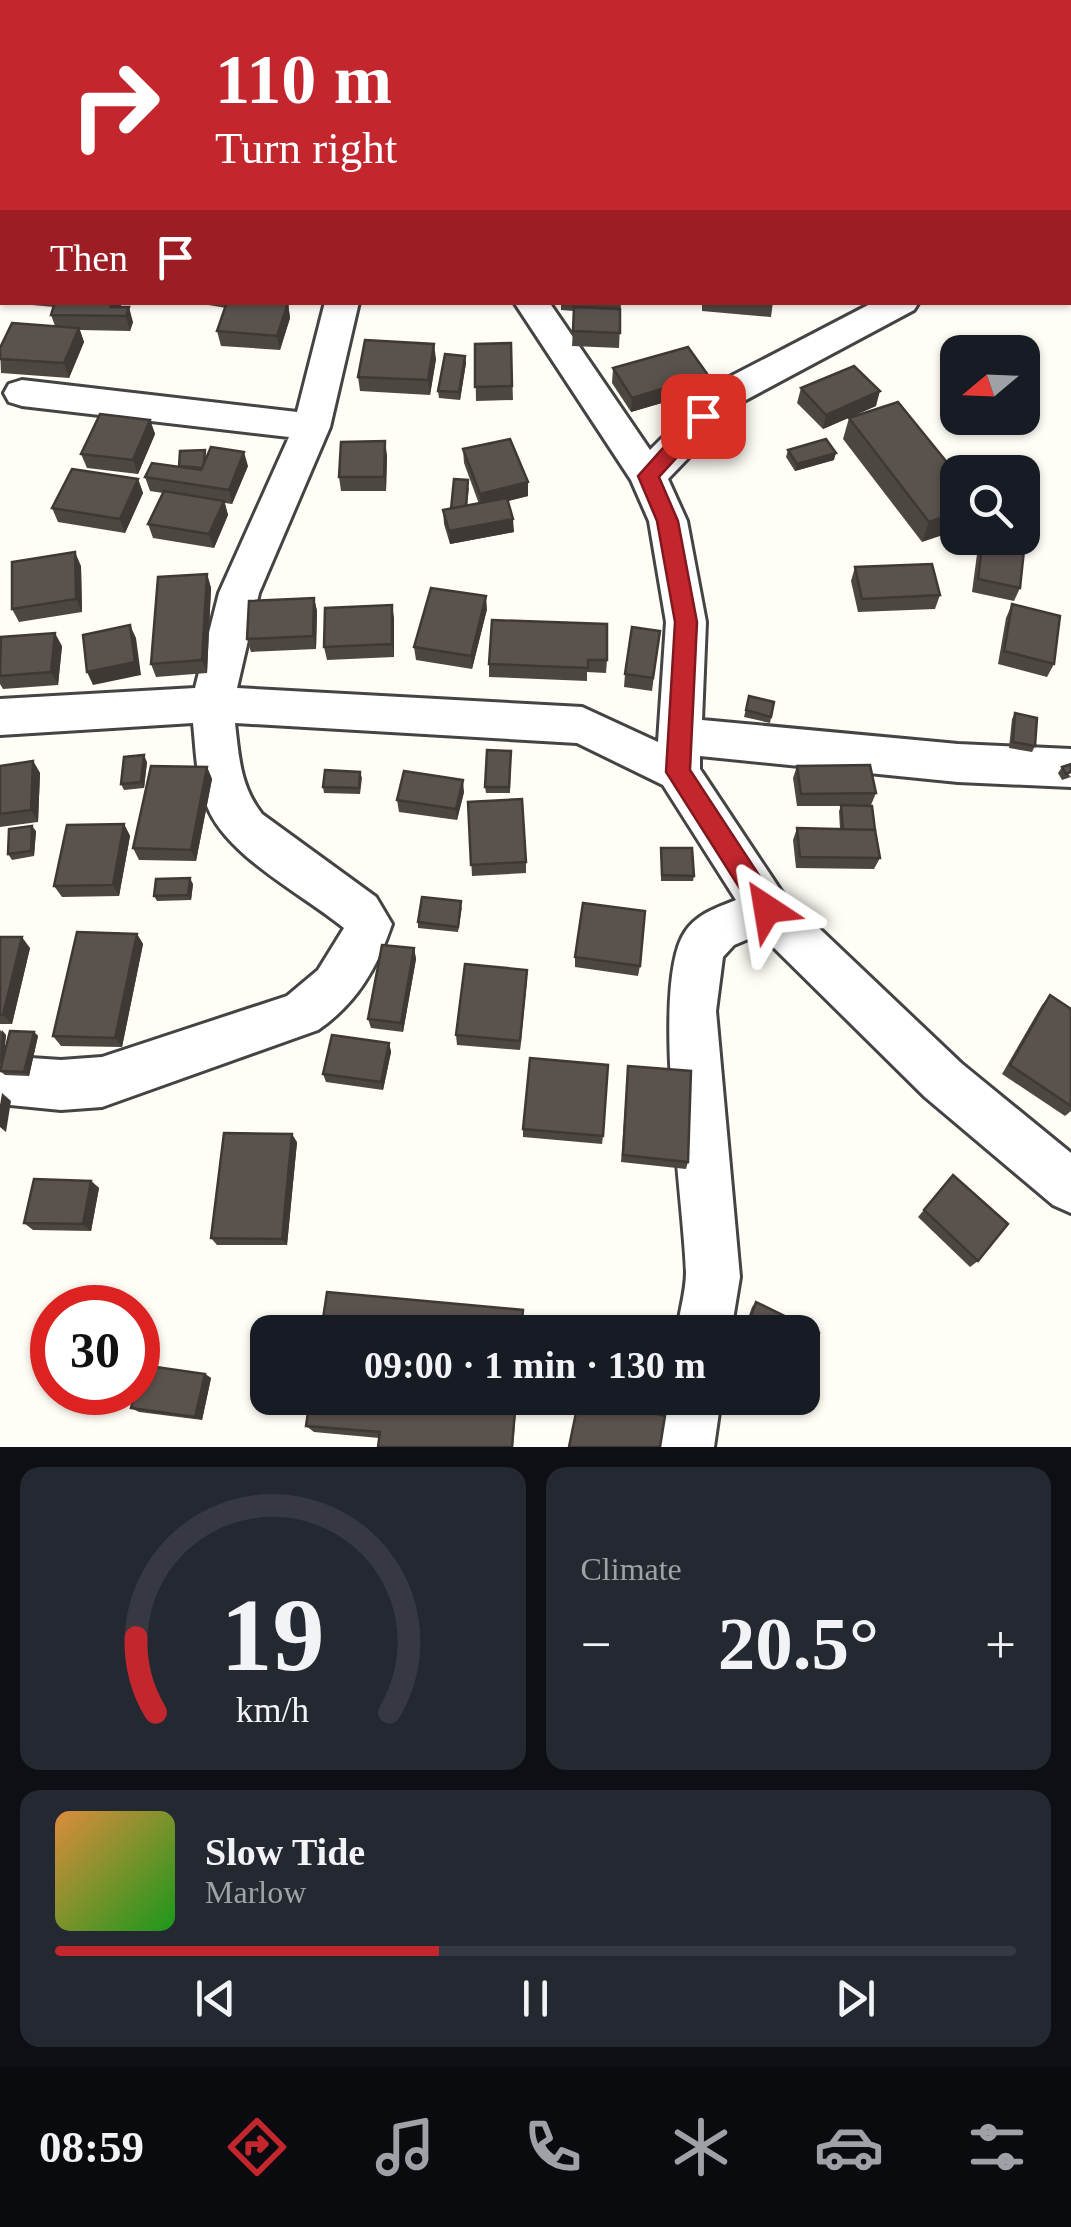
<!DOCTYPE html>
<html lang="en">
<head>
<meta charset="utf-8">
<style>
	:root { --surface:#171b24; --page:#242831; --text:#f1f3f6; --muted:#9ea1a6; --line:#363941; --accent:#c4262e }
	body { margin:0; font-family:"Times New Roman",serif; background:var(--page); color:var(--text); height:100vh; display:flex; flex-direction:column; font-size:38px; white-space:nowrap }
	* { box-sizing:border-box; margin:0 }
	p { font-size:32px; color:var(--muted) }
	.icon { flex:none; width:55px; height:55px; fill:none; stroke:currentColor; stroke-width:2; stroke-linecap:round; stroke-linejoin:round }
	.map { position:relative; height:1447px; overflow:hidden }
	.sheet { display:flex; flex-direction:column; gap:20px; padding:20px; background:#0d0f14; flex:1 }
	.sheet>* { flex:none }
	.top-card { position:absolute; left:0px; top:0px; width:1072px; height:305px; box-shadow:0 2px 8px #0004; background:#c4262e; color:#fff; overflow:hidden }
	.needle { width:65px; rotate:251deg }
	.controls { position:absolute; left:940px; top:335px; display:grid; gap:20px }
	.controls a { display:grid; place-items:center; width:100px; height:100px; border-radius:20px; background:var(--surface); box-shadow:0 2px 8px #0004; font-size:50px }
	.speed { position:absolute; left:30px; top:1285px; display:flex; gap:20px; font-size:50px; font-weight:700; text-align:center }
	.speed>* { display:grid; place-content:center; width:130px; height:130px; border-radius:50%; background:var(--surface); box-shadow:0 2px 8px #0004; line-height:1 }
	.speed .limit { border:15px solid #d22; background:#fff; color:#111 }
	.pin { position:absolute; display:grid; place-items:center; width:85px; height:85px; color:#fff; margin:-42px; border-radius:20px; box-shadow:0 5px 15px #0006 }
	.me { position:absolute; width:110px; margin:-55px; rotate:327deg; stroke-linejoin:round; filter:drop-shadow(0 0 8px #0008) }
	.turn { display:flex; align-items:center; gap:35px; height:210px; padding:0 50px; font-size:45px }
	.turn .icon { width:130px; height:130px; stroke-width:2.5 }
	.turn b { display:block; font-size:70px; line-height:85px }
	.then { display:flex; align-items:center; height:95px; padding:0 50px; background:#0003; gap:20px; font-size:38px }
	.big { font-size:75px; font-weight:700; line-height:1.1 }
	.sheet .widget { flex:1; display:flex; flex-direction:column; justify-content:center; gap:15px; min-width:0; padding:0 35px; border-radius:20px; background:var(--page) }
	.sheet .dial { align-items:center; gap:0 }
	.dial svg { height:260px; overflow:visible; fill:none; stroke:var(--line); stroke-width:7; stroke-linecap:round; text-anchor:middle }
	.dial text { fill:var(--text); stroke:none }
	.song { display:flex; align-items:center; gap:30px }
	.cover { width:120px; height:120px; border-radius:15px; background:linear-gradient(135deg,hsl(30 70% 55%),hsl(120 70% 35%)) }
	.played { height:10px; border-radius:5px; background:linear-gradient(90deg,var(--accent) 40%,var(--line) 40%) }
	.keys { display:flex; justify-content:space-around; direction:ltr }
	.heat { display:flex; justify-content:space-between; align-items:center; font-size:55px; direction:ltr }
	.sheet .tiles { flex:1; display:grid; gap:20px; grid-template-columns:1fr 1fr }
	.widget:last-child { grid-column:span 2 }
	.trip { position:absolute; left:250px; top:1315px; width:570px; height:100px; border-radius:20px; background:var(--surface); box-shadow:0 2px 8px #0004; font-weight:700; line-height:100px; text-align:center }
	.dock { display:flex; height:160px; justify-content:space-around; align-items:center; background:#090b0e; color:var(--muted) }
	.dock .icon { width:70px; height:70px }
	.dock .selected { color:var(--accent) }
	.dock b { font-size:45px; color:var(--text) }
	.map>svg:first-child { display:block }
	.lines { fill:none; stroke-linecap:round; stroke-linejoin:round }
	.minor-casing { stroke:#444; stroke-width:6 }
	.minor { fill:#fff; fill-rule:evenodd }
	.wall { fill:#4d4742 }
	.shaded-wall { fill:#3f3936 }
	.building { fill:#5a524d; stroke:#3f3936; stroke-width:2.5 }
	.route { fill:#c4262e; stroke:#7f191e; stroke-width:2.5 }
</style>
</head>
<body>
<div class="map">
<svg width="1071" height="1447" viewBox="0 0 1071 1447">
	<rect width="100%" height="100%" fill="#fffdf5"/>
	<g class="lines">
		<defs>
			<g id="minor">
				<rect x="1070" y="223" width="1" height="20"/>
				<path d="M325,302H359L330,427L259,593L237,688L582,707L658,742L666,622L649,521L631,480L514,302H549L650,450L716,384L874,302H919L914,310L742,402L668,479L687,521L706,622L702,720L958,744L1071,749V787L958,782L700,756V769L783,894L961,1063L1071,1153V1213L1053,1205L925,1097L760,934L734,945L723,957L716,1011L740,1277L731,1332H677C679,1313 686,1292 686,1272C684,1201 650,984 685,932C697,914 716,908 736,900L663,785L577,743L235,723C239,757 240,786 262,814L376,897L392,924C377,968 357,1003 318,1030L102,1107L61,1110L0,1104V1056L61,1060L102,1057L287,996L318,970L344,928C304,895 226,856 207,806C196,780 196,751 193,723L0,735V699L195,688L219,593L289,437L22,406L9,402L4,393L9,384L22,380L297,412Z"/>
				<polygon points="665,1398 721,1398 714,1447 656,1447"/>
			</g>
		</defs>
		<use href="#minor" class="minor-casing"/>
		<use href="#minor" class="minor"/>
	</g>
	<g class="wall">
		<polygon points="2,135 2,176 0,176 0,140"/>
		<polygon points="31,302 122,302 120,307 133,322 130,331 80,330 84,342 69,378 1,373 0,348 55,326 51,315 54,307 32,305"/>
		<polygon points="191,302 288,303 290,318 280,350 221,346 217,331 226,308"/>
		<polygon points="561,302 621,302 619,348 572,346 574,311 561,310"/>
		<polygon points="702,302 773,302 771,317 702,311"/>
		<polygon points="511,343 513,400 476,401 475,344"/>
		<polygon points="465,356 466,363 460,400 439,398 438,391"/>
		<polygon points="436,359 430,395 360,391 358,377"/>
		<polygon points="613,368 706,390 631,412 612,383"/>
		<polygon points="801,388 876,406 823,429 797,403"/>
		<polygon points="849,418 958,476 922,542 843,439"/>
		<polygon points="150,420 155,434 138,474 87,468 81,454"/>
		<polygon points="463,449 528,496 508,501 514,532 450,544 444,524 443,510 451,509 469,487 467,506 479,504 464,463"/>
		<polygon points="788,450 834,460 795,471 786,457"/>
		<polygon points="387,455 386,491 341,491 339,477"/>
		<polygon points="207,457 248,466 232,504 225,503 228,515 214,548 153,538 148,524 163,493 150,491 145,477"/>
		<polygon points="138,479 143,493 125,533 58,522 52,508"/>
		<polygon points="983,541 1020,588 1014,601 972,592 977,554"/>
		<polygon points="81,566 82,612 19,622 12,609"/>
		<polygon points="855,567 940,595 935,609 858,612 851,581"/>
		<polygon points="207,574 211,588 207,673 156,677 151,664"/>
		<polygon points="314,598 317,611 316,649 251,652 247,639"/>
		<polygon points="1012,604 1054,664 1047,677 998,664 1006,618"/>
		<polygon points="487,609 472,669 416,660 414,647"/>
		<polygon points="394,618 394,657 327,660 324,647"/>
		<polygon points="492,620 607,660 606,673 587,672 587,681 489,677 489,664"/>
		<polygon points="660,631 652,691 624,687 625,674"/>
		<polygon points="62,646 58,685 3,689 0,684 0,647"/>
		<polygon points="749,696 774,702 770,723 744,717"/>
		<polygon points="1015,713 1035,746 1032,752 1009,748 1012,719"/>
		<polygon points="511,751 510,793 486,793 485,787"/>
		<polygon points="33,761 40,773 38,822 0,827 0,766"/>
		<polygon points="147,762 144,788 124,790 121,784"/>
		<polygon points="797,766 876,793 871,805 880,858 874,869 796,868 793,840 797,828 840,829 839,811 841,806 797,806 793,778"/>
		<polygon points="207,767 212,779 196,861 139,860 133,848"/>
		<polygon points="1062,767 1071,777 1062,780 1058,773"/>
		<polygon points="360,772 362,778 360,794 324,793 323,787"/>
		<polygon points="464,792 457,820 399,812 397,800"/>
		<polygon points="468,802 526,862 526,873 472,876"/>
		<polygon points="124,824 130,836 119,896 62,897 54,886"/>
		<polygon points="36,831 34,856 12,860 8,854"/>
		<polygon points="661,848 694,876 693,881 661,881"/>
		<polygon points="193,884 191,900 157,901 154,896"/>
		<polygon points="462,907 458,932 418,928 418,922"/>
		<polygon points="137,934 143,944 122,1047 61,1046 53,1036"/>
		<polygon points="0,937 30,948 12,1024 0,1024"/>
		<polygon points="414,948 416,959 403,1032 371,1028 368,1019"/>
		<polygon points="575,957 640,966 638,976 575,967"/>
		<polygon points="527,970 520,1050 457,1045 456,1035"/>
		<polygon points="1050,995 1071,1009 1071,1111 1065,1116 1002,1074 1042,1005"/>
		<polygon points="0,1030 6,1035 4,1055 34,1032 38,1036 29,1076 5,1075 0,1071 2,1064 0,1065"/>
		<polygon points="389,1043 391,1052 383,1090 326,1082 323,1074"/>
		<polygon points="628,1066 688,1162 686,1169 621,1162"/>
		<polygon points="523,1129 603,1136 602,1144 523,1137"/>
		<polygon points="297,1142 287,1245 217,1245 211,1238"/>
		<polygon points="953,1175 978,1261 970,1267 918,1217"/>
		<polygon points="91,1181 99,1188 91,1231 33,1230 24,1223"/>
		<polygon points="756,1302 819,1333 805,1378 802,1380 802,1332 743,1332 752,1307"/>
		<polygon points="205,1374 211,1378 202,1420 139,1412 131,1408"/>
		<polygon points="517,1398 513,1447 378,1447 379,1438 314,1432 306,1426"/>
	</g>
	<g class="shaded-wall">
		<polygon points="113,302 122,302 118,316 111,307"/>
		<polygon points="288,303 290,318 280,350 277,336"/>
		<polygon points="129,307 133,322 130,331 126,316"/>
		<polygon points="79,328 84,342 69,378 64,363"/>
		<polygon points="434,344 436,359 430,395 428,380"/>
		<polygon points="465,356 466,363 460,400 459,392"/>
		<polygon points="708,375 706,390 631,412 632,398"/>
		<polygon points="880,391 876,406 823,429 826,415"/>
		<polygon points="150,420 155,434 138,474 133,460"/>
		<polygon points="385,441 387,455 386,491 384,477"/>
		<polygon points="244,452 248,466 232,504 229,490"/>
		<polygon points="836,453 834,460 795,471 797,464"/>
		<polygon points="138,479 143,493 125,533 120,519"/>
		<polygon points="528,482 528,496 481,508 480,494"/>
		<polygon points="224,501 228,515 214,548 209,534"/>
		<polygon points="958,512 958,530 922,542 929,522"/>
		<polygon points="513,519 514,532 450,544 449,531"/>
		<polygon points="75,552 81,566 82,612 76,599"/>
		<polygon points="207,574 211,588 207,673 202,660"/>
		<polygon points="486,596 487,609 472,669 471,656"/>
		<polygon points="314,598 317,611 316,649 313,636"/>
		<polygon points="392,605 394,618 394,657 392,644"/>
		<polygon points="130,625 136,638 141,675 93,685 87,672"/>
		<polygon points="55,633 62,646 58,685 51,672"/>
		<polygon points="144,755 147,762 144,788 141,782"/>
		<polygon points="33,761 40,773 38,822 31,810"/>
		<polygon points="207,767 212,779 196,861 191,850"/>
		<polygon points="463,780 464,792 457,820 456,809"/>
		<polygon points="124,824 130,836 119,896 113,885"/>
		<polygon points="32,826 36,831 34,856 31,851"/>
		<polygon points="190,878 193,884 191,900 188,895"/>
		<polygon points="137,934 143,944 122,1047 115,1038"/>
		<polygon points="22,937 30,948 12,1024 3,1015"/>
		<polygon points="414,948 416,959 403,1032 401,1023"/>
		<polygon points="527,970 527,980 520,1050 520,1041"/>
		<polygon points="2,1030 6,1035 3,1064 0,1061"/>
		<polygon points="34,1032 38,1036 29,1076 24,1072"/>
		<polygon points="389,1043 391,1052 383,1090 381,1082"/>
		<polygon points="2,1093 11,1101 6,1132 0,1127 0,1105"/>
		<polygon points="292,1134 297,1142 287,1245 282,1239"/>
		<polygon points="91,1181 99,1188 91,1231 83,1224"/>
		<polygon points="118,1291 122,1294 121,1308 117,1308"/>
		<polygon points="205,1374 211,1378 202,1420 195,1417"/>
	</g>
	<g class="building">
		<polygon points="2,135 2,161 0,161 0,140"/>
		<polygon points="55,302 113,302 111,307 129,307 126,316 51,315"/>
		<polygon points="227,302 278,302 288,303 277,336 217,331"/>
		<polygon points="574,307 620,309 620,333 573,331"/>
		<polygon points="12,323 79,328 64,363 0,359 0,348"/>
		<polygon points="365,340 434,344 428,380 358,377"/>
		<polygon points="511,343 512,386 475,387 475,344"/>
		<polygon points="688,347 708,375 632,398 613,368"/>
		<polygon points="445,354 465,356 459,392 438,391"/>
		<polygon points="854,366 880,391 826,415 801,388"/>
		<polygon points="898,402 958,476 958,512 929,522 849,418"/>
		<polygon points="100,414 150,420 133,460 81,454"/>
		<polygon points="510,439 528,482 480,494 463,449"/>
		<polygon points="826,439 836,453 797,464 788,450"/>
		<polygon points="385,441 384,477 339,477 341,442"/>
		<polygon points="211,447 244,452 229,490 145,477 152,463 201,470"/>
		<polygon points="205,450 204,463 202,468 179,466 180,451"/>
		<polygon points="72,469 138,479 120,519 52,508"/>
		<polygon points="454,479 468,480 466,506 451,509"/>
		<polygon points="164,491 224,501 209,534 148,524"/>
		<polygon points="507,498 513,519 449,531 443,510"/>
		<polygon points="983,541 1024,550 1020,588 978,579"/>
		<polygon points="75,552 76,599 12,609 12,562"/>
		<polygon points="932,564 940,595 862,599 855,567"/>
		<polygon points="207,574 202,660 151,664 158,577"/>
		<polygon points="431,588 486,596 471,656 414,647"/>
		<polygon points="314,598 313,636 247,639 249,601"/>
		<polygon points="1012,604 1060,616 1054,664 1004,651"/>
		<polygon points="392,605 392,644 324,647 325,608"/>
		<polygon points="492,620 607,624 607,660 588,660 588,668 489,664"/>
		<polygon points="130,625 135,662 87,672 83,635"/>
		<polygon points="632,627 660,631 653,678 625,674"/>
		<polygon points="55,633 51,672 0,676 1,637"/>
		<polygon points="749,696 774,702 771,717 746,710"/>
		<polygon points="1015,713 1037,718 1035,746 1013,742"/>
		<polygon points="487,750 511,751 509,787 485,787"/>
		<polygon points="144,755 141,782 121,784 124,757"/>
		<polygon points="33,761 31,810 0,814 0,766"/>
		<polygon points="1071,764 1071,772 1066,774 1062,767"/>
		<polygon points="870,765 876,793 801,794 797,766"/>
		<polygon points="151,766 207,767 191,850 133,848"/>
		<polygon points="325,770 360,772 359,788 323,787"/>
		<polygon points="404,771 463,780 456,809 397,800"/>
		<polygon points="522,799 526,862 471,865 468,802"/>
		<polygon points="841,805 872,806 875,830 843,830"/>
		<polygon points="124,824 113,885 54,886 67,825"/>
		<polygon points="32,826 31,851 8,854 9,829"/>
		<polygon points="797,828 875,830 880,858 800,857"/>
		<polygon points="661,848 692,848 694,876 662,875"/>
		<polygon points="190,878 188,895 154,896 156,879"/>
		<polygon points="422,897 461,901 458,927 418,922"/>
		<polygon points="583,903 645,911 640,966 575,957"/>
		<polygon points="77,932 137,934 115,1038 53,1036"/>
		<polygon points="0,937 22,937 3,1015 0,1015"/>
		<polygon points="382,945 414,948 401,1023 368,1019"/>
		<polygon points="465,964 527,970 520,1041 456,1035"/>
		<polygon points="1050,995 1071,1009 1071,1106 1010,1065"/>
		<polygon points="10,1031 34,1032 24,1072 0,1071"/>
		<polygon points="332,1035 389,1043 381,1082 323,1074"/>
		<polygon points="530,1058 608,1065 603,1136 523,1129"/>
		<polygon points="628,1066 691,1071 688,1162 623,1155"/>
		<polygon points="224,1133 292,1134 282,1239 211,1238"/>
		<polygon points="953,1175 1008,1224 978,1261 924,1210"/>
		<polygon points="34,1179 91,1181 83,1224 24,1223"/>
		<polygon points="118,1291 117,1308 78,1308 79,1295"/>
		<polygon points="327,1292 523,1310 521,1332 321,1332"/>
		<polygon points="756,1302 819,1333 805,1378 802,1377 802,1332 745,1332"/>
		<polygon points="142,1365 205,1374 195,1417 131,1408 135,1392 138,1392 138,1382"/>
		<polygon points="310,1398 516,1398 512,1447 378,1447 380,1432 306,1426"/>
		<polygon points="579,1398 595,1398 665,1416 660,1447 569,1447"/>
	</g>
	<polygon class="route" points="703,409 710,411 710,421 659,477 678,521 697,622 690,770 776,901 780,909 776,917 767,921 758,917 666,772 675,622 657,521 638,476 696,411"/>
</svg>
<div class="controls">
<a><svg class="needle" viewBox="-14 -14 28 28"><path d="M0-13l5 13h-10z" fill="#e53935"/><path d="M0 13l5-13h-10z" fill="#9ea1a6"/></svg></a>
<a><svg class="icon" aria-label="search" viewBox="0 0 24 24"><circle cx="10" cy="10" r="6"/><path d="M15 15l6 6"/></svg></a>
</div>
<div class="speed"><div class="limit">30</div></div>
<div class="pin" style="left:703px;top:416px;background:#d93025"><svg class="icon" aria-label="arrive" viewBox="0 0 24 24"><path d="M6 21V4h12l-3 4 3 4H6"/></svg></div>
<svg class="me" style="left:767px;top:909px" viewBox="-20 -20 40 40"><path d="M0-17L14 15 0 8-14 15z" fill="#c4262e" stroke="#fff" stroke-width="4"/></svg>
<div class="trip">09:00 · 1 min · 130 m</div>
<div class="top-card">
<div class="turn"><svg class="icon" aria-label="right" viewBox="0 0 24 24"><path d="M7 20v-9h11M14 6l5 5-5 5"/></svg><div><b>110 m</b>Turn right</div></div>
<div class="then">Then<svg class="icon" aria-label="arrive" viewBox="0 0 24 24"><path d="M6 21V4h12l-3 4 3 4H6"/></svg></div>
</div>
</div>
<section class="sheet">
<div class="tiles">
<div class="widget dial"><svg viewBox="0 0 100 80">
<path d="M14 69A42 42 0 1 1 86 69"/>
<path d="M14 69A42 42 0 0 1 8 46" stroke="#c4262e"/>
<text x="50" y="56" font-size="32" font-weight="700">19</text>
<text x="50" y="72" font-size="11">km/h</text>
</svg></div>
<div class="widget"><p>Climate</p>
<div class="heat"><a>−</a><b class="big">20.5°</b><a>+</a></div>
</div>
<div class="widget">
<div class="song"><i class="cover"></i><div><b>Slow Tide</b><p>Marlow</p></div></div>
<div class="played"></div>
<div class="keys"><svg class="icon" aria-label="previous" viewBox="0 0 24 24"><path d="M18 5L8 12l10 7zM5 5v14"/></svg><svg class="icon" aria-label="pause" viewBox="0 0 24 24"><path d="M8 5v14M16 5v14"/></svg><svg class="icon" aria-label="next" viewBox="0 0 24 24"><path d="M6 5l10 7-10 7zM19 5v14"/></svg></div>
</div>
</div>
</section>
<nav class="dock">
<b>08:59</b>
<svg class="icon selected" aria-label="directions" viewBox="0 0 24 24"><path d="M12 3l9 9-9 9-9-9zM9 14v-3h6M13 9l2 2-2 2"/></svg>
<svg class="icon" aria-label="music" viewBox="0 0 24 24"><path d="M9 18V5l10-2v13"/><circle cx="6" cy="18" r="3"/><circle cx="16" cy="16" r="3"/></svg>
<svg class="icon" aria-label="phone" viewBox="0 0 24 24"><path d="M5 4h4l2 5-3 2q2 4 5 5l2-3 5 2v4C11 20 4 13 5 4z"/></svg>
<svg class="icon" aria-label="climate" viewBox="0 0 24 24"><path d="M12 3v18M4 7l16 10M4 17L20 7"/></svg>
<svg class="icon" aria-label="car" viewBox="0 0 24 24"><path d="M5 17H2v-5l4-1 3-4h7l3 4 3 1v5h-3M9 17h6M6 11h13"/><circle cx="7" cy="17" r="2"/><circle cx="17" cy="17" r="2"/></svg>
<svg class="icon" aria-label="filters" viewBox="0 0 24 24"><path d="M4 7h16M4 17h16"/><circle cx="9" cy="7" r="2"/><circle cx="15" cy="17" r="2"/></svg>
</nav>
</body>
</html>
